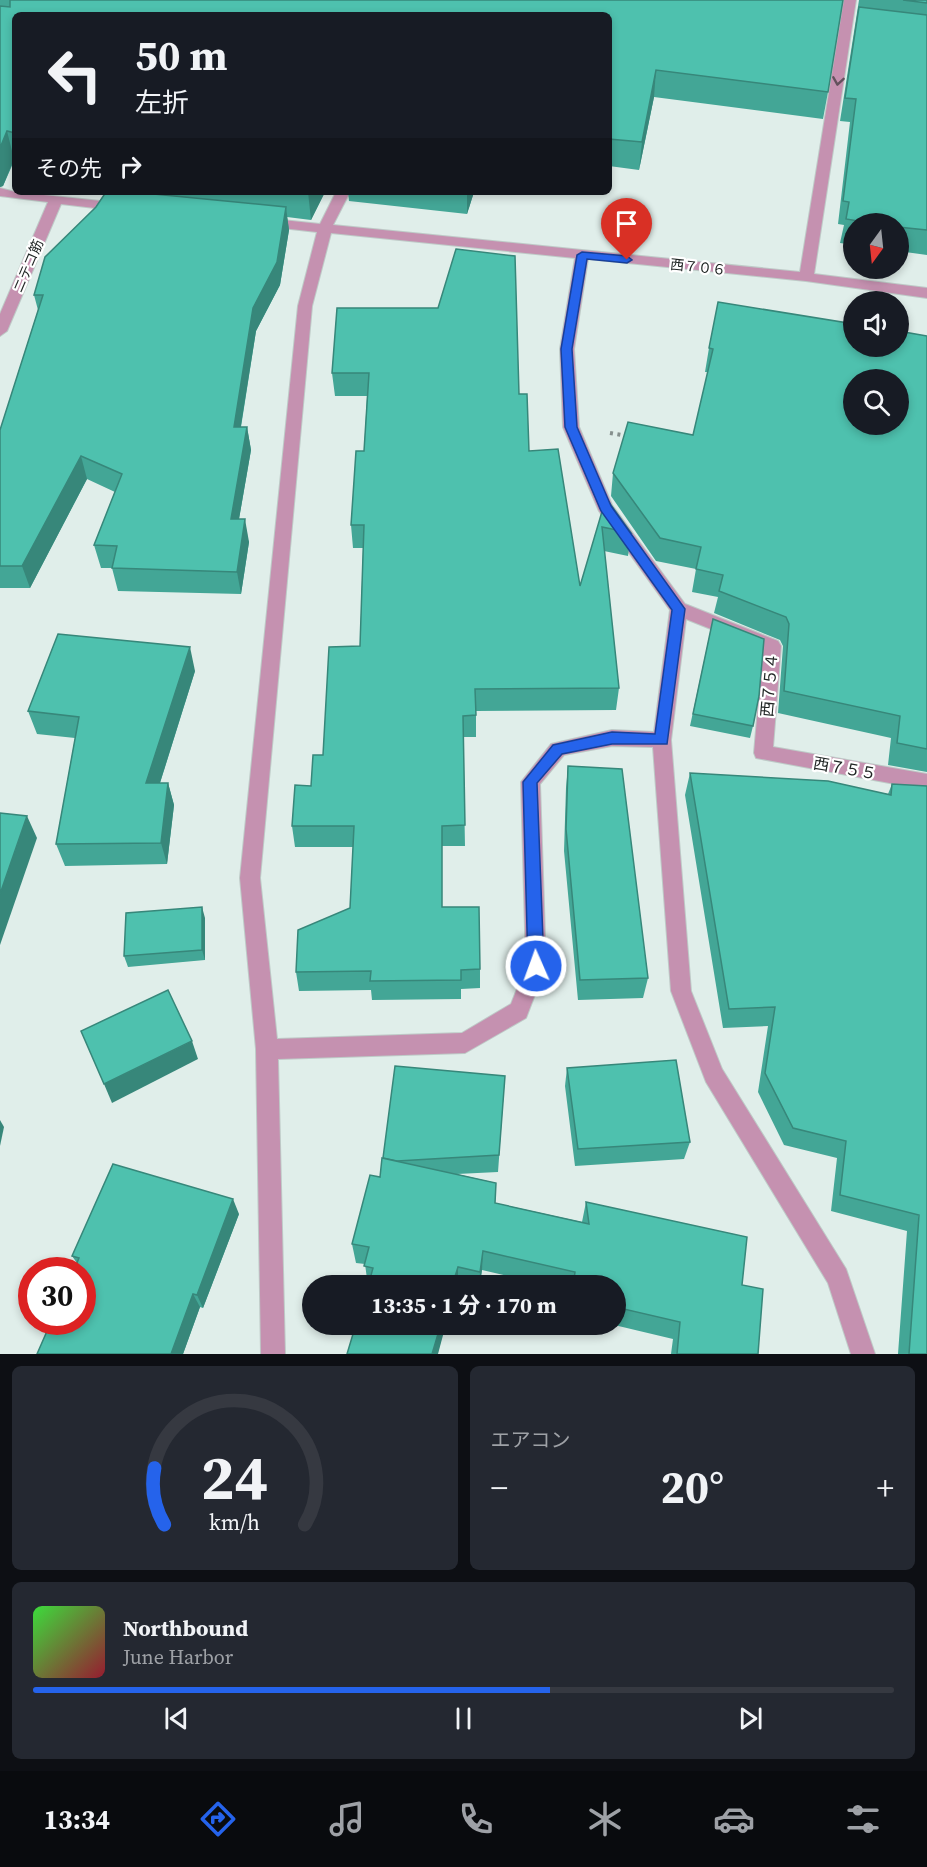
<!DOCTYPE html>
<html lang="ja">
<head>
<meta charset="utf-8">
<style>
	:root { --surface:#171b24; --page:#242831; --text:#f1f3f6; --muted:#9ea1a6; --line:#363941; --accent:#2563eb }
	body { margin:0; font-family:"Source Serif 4","Noto Sans JP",serif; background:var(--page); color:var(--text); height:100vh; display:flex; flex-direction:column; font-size:22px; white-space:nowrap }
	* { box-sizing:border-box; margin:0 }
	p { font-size:20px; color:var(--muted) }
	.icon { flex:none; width:33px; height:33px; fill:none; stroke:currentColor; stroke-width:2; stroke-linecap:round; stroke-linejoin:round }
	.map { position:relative; height:1354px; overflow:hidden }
	.side { display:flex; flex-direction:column; gap:12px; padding:12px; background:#0d0f14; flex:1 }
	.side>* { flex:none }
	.guide { position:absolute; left:12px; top:12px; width:600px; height:183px; border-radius:9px; box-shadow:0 3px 9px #0003; background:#171b24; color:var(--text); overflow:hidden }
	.needle { width:39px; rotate:195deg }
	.tools { position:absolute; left:843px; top:213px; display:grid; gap:12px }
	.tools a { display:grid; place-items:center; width:66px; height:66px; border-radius:50%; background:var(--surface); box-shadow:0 3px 9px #0003; font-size:30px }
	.speed { position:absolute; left:18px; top:1257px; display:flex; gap:12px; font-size:30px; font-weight:700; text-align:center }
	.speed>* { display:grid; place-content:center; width:78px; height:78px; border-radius:50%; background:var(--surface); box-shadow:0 3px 9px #0003; line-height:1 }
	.speed .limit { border:9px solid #d22; background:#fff; color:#111 }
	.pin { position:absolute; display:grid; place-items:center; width:51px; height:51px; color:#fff; margin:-62px -26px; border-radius:50% 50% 50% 0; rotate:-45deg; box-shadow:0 0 6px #0007 }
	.pin .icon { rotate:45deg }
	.me { position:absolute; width:66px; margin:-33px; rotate:358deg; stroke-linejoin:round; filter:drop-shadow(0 0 4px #0008) }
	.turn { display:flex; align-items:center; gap:21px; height:126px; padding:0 24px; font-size:27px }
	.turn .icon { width:78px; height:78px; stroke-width:2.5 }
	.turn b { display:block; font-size:42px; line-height:51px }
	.then { display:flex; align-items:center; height:57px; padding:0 24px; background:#0003; gap:12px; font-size:22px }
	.big { font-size:45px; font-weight:700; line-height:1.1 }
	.side .widget { flex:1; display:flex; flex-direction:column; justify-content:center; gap:9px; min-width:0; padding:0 21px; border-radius:9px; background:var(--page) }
	.side .dial { align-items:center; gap:0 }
	.dial svg { height:156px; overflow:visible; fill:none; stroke:var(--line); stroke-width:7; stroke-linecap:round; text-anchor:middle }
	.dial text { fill:var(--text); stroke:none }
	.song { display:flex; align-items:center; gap:18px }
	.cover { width:72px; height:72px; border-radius:9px; background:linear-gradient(135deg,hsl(120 70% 55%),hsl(350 70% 35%)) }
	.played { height:6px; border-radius:3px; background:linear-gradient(90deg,var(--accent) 60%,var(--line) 60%) }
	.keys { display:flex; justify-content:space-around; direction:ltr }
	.heat { display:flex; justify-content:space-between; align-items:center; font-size:33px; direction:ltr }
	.side .tiles { flex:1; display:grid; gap:12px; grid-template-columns:1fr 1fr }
	.widget:last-child { grid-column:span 2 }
	.trip { position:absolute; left:302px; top:1275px; width:324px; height:60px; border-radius:30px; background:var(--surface); box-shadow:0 3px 9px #0003; font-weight:700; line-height:60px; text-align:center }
	.tab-bar { display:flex; height:96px; justify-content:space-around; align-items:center; background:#090b0e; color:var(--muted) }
	.tab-bar .icon { width:42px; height:42px }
	.tab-bar .on { color:var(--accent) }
	.tab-bar b { font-size:27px; color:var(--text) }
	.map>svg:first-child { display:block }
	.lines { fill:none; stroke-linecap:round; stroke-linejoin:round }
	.minor-casing { stroke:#becac7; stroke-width:2 }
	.path { stroke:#86908e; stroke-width:4; stroke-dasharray:3 4.5; stroke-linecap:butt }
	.minor { fill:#c591b0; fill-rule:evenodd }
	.wall { fill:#43a696 }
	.shaded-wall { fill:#37877a }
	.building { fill:#4ec1ae; stroke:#37877a; stroke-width:1.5; fill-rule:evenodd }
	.oneway { stroke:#63515d }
	.route { fill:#2563eb; stroke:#184099; stroke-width:1.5 }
	.labels { text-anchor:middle; stroke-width:4.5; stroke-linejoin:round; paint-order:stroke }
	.far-street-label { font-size:14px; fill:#212625; stroke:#fff }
	.street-label { font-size:16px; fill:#212625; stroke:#fff }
</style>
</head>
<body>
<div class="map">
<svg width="927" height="1354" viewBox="0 0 927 1354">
	<rect width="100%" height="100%" fill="#e0eeea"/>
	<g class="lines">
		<defs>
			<g id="minor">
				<path d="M844,0H856L814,274L927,288V298L806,281L588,259L574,349L579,427L612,505L685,604L778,641L781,646L773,747L927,774V790L756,758L754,753L763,650L686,619L671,740L691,991L722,1069L846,1269L875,1354H851L828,1283L706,1082L671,991L653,747L612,746L564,755L540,784L546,966L526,1018L465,1053L278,1059L285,1354H261L256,1049L240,878L298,306L317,232L264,226L257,222L264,218L320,224L336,192H350L333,225L800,272ZM331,233L575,258L560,349L563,427L599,511L670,610L654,732L612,730L551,744L521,782L526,966L511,1004L462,1033L277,1039L260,878L312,306Z"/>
				<polygon points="0,188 15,192 120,203 127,207 120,211 61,204 7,331 0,336 0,314 48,202 0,196"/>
			</g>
		</defs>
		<use href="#minor" class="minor-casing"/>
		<polyline class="path" points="610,433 627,436"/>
		<use href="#minor" class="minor"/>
	</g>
	<g class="wall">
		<polygon points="0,0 843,0 828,92 823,119 654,97 639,170 609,166 609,15 15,15 15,159 3,186 0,187"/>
		<polygon points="859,0 927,0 927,255 898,251 898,224 854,224 854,245 840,243 844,225 838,224 850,122 840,121"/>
		<polygon points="106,192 325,192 311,220 287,217 289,230 280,285 256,331 241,427 247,427 251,450 239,519 249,542 241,594 118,591 112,568 101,568 94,545 115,492 87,479 30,588 0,588 0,430 38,310 34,295"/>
		<polygon points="348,192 474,192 467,214 349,201"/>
		<polygon points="337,308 519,394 529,451 580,586 606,498 631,533 628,556 604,551 619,688 616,710 476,711 476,737 463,737 465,846 442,846 442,907 480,969 480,988 461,989 461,999 372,1000 371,990 299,991 296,972 350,908 353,847 295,847 292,826 311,786 323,755 360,646 363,548 353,548 351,525 364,451 367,396 335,396 332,373"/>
		<polygon points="927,336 927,772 888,765 891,738 778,713 783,646 780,640 714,613 718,597 692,592 696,569 656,561 611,496 613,473 693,435 708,372 705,372 709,348"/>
		<polygon points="713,619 753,726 750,738 690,726"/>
		<polygon points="195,671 160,783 168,783 174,805 167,864 65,866 56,844 75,738 37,734 28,711"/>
		<polygon points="568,766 648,978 643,998 578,1000 564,851 566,788"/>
		<polygon points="690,773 888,794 892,784 927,1354 898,1354 907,1231 831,1211 837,1158 784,1145 758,1092 768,1026 723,1028 685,795"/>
		<polygon points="205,918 205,960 128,967 124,956"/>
		<polygon points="567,1068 690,1142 684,1159 575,1166 565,1086"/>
		<polygon points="505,1076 498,1172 457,1174 496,1183 495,1203 582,1222 586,1202 742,1285 758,1354 671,1354 673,1339 610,1324 615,1324 615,1286 551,1286 482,1270 480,1286 368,1286 365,1264 356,1263 352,1244 380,1177"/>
		<polygon points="239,1214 203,1308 200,1307 183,1354 37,1354 77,1263 72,1256"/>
	</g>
	<g class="shaded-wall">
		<polygon points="656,70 654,97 639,170 642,142"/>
		<polygon points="7,131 14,159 3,186 0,187 0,148"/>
		<polygon points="308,192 325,192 311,220"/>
		<polygon points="467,192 474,192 467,214"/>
		<polygon points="286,207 289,230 280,285 256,331 237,450 234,427 253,308"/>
		<polygon points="247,427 251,450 235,542 231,519"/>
		<polygon points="81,456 87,479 30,588 22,566"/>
		<polygon points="245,519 249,542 241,594 237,572"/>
		<polygon points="190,647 195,671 153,805 146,783"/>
		<polygon points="168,783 174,805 167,864 161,843"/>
		<polygon points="27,816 37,838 0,945 0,894"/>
		<polygon points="202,907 205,918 205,960 202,950"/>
		<polygon points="192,1041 198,1059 112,1103 104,1084"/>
		<polygon points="0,1120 4,1127 0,1146"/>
		<polygon points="233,1199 239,1214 203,1308 197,1295"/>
		<polygon points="483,1251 482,1270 479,1286 480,1272"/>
		<polygon points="458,1267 458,1285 452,1286"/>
		<polygon points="193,1294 200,1307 183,1354 171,1354"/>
		<polygon points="441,1324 446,1324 438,1354 432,1354"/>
	</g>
	<g class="building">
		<polygon points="10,0 843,0 828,92 656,70 642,142 609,139 609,15 15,15 15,133 7,131 0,148 0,6 10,7"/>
		<polygon points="903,0 927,0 927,3"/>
		<polygon points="859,7 927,15 927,230 898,227 898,224 876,224 846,219 849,202 843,201 856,99 845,98"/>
		<polygon points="106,192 133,192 286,207 277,262 253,308 234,427 247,427 231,519 245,519 237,572 112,568 117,546 94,545 122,474 81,456 22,566 0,566 0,430 43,295 34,295 45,257 96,207"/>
		<polygon points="456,249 515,256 519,394 527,394 529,451 558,449 580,586 606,498 631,533 602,527 619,688 475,689 476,715 463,716 465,825 442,826 442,907 479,907 480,969 461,970 461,980 370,981 371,971 296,972 298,930 350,908 354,826 292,826 295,785 311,786 313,755 323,755 329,647 360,646 364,525 351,525 356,451 364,451 369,373 332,373 337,308 438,308"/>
		<path d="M718,302L854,324V346H898V331L927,336V749L897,743L900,716L784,691L789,624L786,617L719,591L723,575L696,569L701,547L660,538L613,473L628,422L693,435L713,349L709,348ZM854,380H898V424H854Z"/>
		<polygon points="713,619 764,639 759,696 753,726 693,714"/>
		<polygon points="58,634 190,647 146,783 168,783 161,843 56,844 79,717 28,711"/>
		<polygon points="568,766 622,769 648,978 580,980 566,829"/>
		<polygon points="690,773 828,781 891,795 892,784 927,786 927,1354 909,1354 919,1215 840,1195 846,1141 793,1128 765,1073 775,1007 729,1009"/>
		<polygon points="0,813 27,816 0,894"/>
		<polygon points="202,907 202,950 124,956 126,913"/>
		<polygon points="168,990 192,1041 104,1084 81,1031"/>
		<polygon points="676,1060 690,1142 578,1149 567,1068"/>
		<polygon points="395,1066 505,1076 499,1155 397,1161 383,1158"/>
		<polygon points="382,1158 496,1183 495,1203 589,1224 586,1202 747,1237 742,1285 763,1289 758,1354 677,1354 680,1322 615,1307 615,1286 573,1286 575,1272 483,1251 480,1272 458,1267 452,1286 368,1286 373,1268 364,1266 369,1247 352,1244 370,1175 380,1177"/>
		<polygon points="113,1164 233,1199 197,1295 193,1294 171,1354 37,1354 51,1322 82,1322 82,1270 74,1270 79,1258 72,1256"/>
		<polygon points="356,1324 441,1324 432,1354 347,1354"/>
	</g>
	<defs><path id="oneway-chevron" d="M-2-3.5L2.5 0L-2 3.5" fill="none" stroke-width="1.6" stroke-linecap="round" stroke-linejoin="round" transform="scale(1.5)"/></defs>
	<use class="oneway" href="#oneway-chevron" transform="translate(838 81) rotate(99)"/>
	<polygon class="route" points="582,252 627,256 632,260 627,263 587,259 572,349 577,427 611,506 685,609 667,744 612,744 562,754 537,783 544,966 542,971 536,973 531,971 528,966 523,782 553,745 612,732 655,734 672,610 601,511 565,427 561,349 577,255"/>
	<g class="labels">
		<g class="far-street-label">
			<text transform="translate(28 266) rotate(-67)" y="5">ニテコ筋</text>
			<text transform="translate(698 267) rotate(6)" y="5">西７０６</text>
		</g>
		<g class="street-label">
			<text transform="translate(769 685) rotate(-85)" y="6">西７５４</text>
			<text transform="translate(845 768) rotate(10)" y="6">西７５５</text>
		</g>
	</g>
</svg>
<div class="tools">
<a><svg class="needle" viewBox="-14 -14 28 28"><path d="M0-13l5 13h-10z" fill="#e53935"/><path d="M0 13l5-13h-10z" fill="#9ea1a6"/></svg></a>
<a><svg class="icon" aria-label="sound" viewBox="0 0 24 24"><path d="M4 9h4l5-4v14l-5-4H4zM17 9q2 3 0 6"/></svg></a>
<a><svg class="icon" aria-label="search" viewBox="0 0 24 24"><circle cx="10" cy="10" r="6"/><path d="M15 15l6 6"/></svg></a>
</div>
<div class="speed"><div class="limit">30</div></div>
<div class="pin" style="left:627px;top:260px;background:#d93025"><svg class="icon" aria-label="arrive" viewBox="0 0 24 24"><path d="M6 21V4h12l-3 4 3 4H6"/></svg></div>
<svg class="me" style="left:536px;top:966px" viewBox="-20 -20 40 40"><circle r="17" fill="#2563eb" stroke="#fff" stroke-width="3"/><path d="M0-11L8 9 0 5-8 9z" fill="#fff"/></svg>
<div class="trip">13:35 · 1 分 · 170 m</div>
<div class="guide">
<div class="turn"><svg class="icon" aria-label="left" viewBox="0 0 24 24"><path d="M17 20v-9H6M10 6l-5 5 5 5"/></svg><div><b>50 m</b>左折</div></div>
<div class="then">その先<svg class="icon" aria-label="right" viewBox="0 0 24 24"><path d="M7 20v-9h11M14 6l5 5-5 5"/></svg></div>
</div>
</div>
<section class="side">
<div class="tiles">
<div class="widget dial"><svg viewBox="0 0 100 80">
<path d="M14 69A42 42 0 1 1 86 69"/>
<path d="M14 69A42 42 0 0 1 9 40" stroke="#2563eb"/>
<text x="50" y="56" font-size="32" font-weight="700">24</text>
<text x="50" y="72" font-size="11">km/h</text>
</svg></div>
<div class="widget"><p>エアコン</p>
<div class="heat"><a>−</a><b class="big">20°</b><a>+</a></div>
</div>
<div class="widget">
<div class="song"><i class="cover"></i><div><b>Northbound</b><p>June Harbor</p></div></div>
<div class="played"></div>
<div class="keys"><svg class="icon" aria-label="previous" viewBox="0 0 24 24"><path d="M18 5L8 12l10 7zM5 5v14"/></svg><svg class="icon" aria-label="pause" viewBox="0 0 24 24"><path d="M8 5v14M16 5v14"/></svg><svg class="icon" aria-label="next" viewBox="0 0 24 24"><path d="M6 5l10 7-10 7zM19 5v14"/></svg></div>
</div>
</div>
</section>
<nav class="tab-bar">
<b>13:34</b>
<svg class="icon on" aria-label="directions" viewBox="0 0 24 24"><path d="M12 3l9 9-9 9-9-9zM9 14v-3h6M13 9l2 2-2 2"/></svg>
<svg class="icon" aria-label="music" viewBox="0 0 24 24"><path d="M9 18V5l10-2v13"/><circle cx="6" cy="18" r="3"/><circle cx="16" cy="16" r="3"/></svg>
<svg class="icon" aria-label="phone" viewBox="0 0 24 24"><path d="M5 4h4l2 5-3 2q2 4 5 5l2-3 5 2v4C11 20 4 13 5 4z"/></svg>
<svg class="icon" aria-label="climate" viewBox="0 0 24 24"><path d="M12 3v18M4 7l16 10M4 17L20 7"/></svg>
<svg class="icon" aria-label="car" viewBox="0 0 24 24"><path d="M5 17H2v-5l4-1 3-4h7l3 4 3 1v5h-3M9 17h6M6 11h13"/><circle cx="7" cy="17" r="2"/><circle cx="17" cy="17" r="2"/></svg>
<svg class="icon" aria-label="filters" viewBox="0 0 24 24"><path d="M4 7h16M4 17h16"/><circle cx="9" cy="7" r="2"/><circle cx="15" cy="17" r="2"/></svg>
</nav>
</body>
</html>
